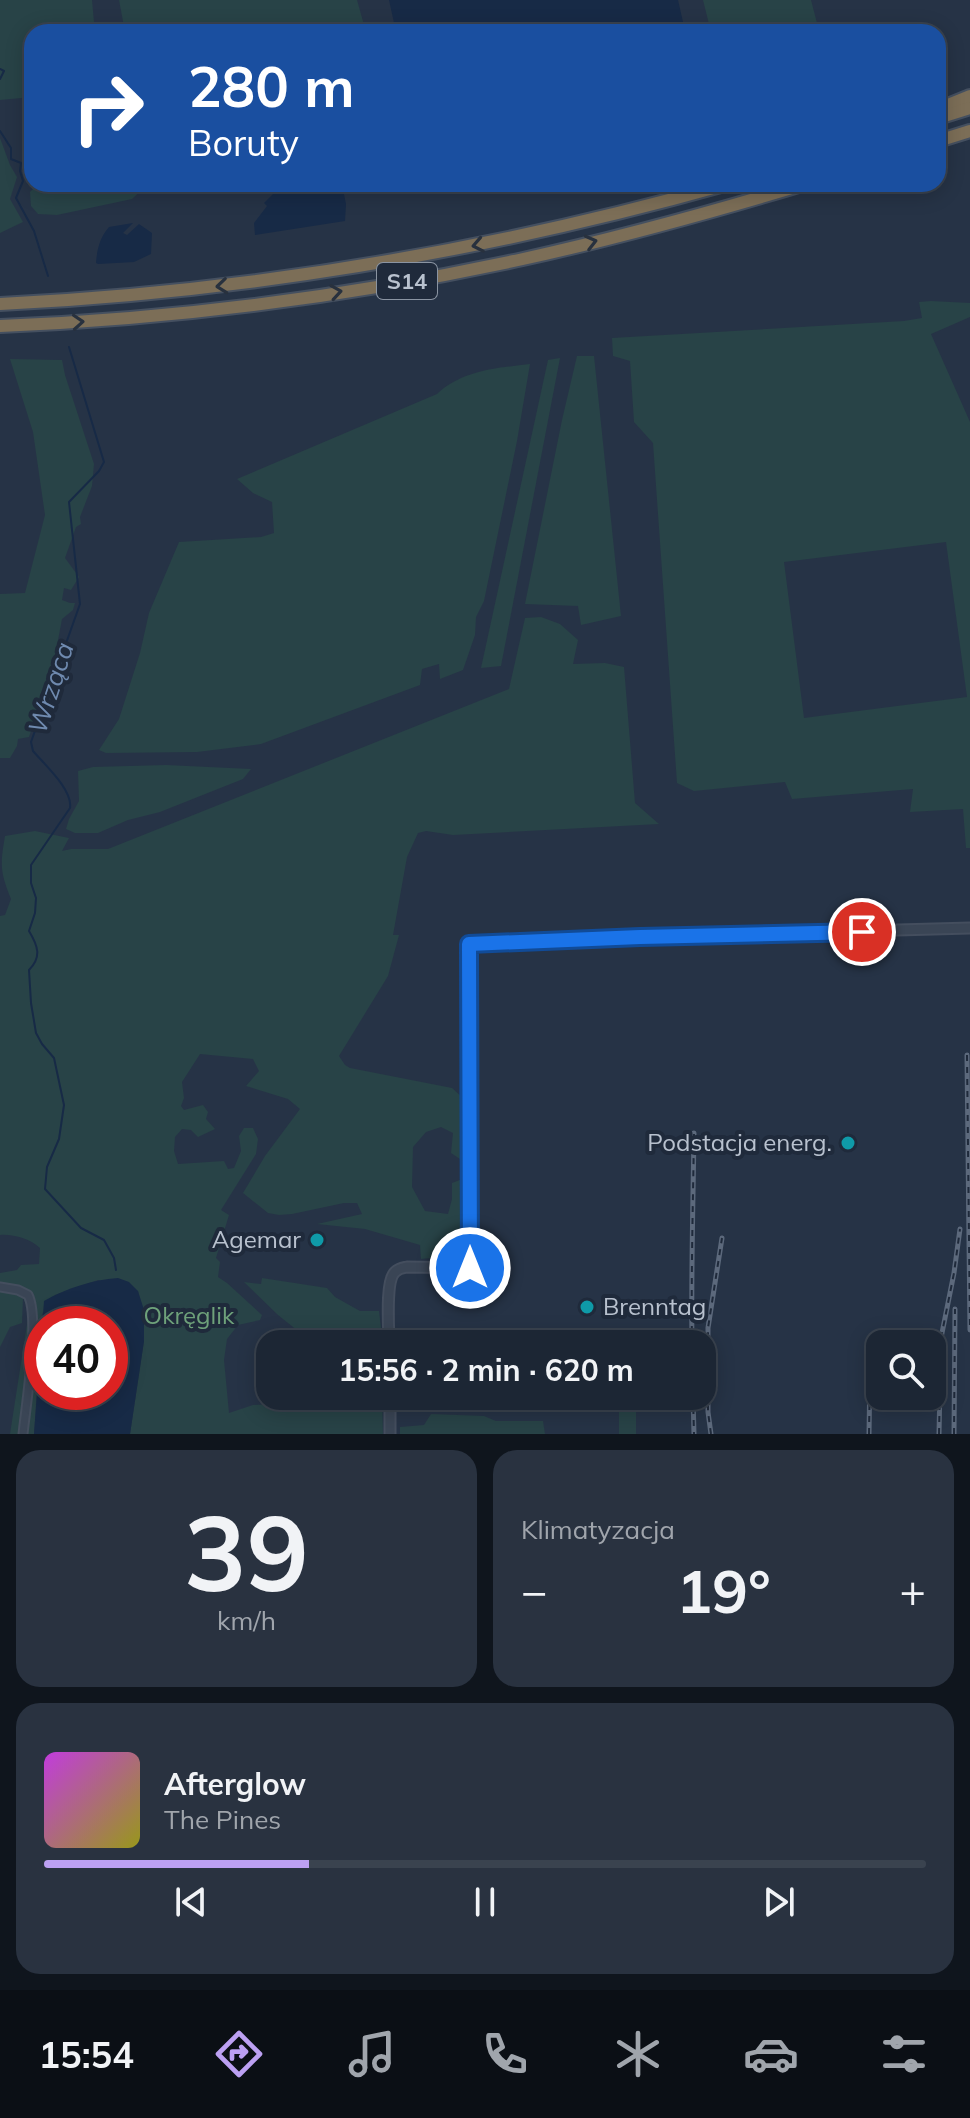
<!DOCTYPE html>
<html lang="pl">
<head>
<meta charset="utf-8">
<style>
	:root { --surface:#1c2634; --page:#293240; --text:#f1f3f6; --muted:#a0a5ac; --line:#3a434f; --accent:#bca0f2 }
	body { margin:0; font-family:Mulish,sans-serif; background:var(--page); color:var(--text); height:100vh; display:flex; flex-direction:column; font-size:30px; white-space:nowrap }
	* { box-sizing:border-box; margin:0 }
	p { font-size:26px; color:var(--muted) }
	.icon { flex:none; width:44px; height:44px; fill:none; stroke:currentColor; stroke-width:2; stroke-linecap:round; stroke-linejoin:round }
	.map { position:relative; height:1434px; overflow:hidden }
	.drawer { display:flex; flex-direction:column; gap:16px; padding:16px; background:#0f151d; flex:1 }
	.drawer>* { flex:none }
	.top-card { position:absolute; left:24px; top:24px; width:922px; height:168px; border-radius:24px; box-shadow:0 4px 20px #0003,0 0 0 2px var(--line); background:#1a4fa0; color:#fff; overflow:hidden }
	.tools { position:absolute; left:866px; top:1330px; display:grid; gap:16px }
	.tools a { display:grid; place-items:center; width:80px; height:80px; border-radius:16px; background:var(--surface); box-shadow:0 4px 20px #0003,0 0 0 2px var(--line); font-size:40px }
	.speed { position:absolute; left:24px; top:1306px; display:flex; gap:16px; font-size:40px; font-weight:700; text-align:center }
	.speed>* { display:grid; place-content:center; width:104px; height:104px; border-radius:50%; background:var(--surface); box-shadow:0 4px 20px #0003,0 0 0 2px var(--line); line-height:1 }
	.speed .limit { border:12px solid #d22; background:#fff; color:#111 }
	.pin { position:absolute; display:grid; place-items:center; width:68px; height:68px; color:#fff; margin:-34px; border:4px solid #fff; border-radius:50%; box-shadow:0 2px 8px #0007 }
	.me { position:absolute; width:88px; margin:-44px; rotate:0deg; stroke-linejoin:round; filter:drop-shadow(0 0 6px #0008) }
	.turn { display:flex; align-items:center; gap:28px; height:168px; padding:0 32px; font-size:36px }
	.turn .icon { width:104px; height:104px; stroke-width:2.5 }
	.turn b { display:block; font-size:56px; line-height:68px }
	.big { font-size:60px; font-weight:700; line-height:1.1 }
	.drawer .tile { flex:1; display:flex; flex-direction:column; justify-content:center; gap:12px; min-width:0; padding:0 28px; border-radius:24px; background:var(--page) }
	.drawer .dial { align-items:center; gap:0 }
	.dial b { font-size:104px; line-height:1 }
	.song { display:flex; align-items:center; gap:24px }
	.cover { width:96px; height:96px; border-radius:12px; background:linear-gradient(135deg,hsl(290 70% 55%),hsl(60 70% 35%)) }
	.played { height:8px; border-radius:4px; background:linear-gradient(90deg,var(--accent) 30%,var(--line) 30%) }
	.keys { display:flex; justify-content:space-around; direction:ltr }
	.heat { display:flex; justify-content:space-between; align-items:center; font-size:44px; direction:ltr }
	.drawer .tiles { flex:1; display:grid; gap:16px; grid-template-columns:1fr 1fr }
	.tile:last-child { grid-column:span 2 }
	.trip { position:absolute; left:256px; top:1330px; width:460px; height:80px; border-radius:24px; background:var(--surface); box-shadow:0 4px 20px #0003,0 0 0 2px var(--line); font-weight:700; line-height:80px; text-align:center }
	.tab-bar { display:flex; height:128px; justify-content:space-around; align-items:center; background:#0b0f15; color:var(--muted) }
	.tab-bar .icon { width:56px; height:56px }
	.tab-bar .active { color:var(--accent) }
	.tab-bar b { font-size:36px; color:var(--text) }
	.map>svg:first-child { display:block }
	.green { fill:#284347; fill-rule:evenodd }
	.water { fill:#172a46; fill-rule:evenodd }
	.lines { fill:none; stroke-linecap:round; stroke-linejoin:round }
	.stream { stroke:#172a46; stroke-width:2 }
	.minor-casing { stroke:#444e5e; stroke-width:11 }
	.tertiary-casing { stroke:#444e5e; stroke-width:13 }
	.motorway-casing { stroke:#455060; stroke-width:16 }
	.minor { stroke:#3a4555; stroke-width:7 }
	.tertiary { stroke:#3a4555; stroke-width:9 }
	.motorway { stroke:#7c6e57; stroke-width:12 }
	.rail-casing { stroke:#5c697c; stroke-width:5 }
	.rail { stroke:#1f2a3b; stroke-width:2; stroke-dasharray:6; stroke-linecap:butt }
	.oneway { stroke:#28313e }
	.route-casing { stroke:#114b97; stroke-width:20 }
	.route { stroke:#1a73e8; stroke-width:14 }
	.culture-dot { fill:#0f9aa8; stroke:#1f2a3b; stroke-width:3 }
	.labels { text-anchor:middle; stroke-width:8; stroke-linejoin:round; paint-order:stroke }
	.shield { fill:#1f2a3b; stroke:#8a94a2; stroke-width:2 }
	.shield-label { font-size:22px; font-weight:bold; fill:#b8c1ce }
	.poi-label { font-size:24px; fill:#b8c1ce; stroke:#1f2a3b; text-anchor:end }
	.park-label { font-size:24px; fill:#6ea17a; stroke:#1f2a3b }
	.water-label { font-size:26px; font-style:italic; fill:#6f8aaf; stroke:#1f2a3b }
</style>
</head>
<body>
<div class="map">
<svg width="970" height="1434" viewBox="0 0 970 1434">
	<rect width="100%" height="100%" fill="#263346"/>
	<g class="green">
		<polygon points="0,0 92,0 94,22 98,32 32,32 32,97 0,100"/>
		<polygon points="119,0 357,0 366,32 125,32"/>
		<polygon points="703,0 811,0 818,27 711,32"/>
		<polygon points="0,138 10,165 17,177 10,199 23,222 0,233"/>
		<polygon points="38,184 148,184 132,199 57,215 38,214 31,206 30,192"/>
		<path d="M931,301L970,303V317L931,334L970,422V848H966L963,809L910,812L913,789L792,799L785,782L694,791L677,783L653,443L634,422L630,361L613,356L612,338L904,321L922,318L919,302ZM946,542L967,697L804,718L784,562Z"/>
		<polygon points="577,356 594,356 621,616 581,625 578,606 525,604 562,420"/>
		<polygon points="560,358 501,666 481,668 548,360"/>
		<polygon points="10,359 62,360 65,375 94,464 92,486 80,517 81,524 76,527 65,558 79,577 71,590 64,588 62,600 70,603 75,603 73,610 62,619 53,667 29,737 18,739 17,746 10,758 0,758 0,594 25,593 45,515 33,432"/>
		<path d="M530,364L517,441L484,601L476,617L475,635L463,670L440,679L439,664L422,669L420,685L261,744L197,752L106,753L99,750L119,719L140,653L149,613L179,542L261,537L274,533L272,502L253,493L237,479L437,394C463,370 497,368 530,364Z"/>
		<path d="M541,617L560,624L578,640L573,664L605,663L624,667L635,803L659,824L453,835L426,831L418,833L407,857L393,935H399L388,976L339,1056L345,1065L350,1068L452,1088L464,1099L463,1161L451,1153L453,1133L441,1127L426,1132L413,1147L412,1187L425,1211L448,1214L452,1199V1183L465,1178V1237L450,1256L421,1259L420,1245L365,1229L317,1224L362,1214L357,1203H344L292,1214L279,1215L268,1213L243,1193L265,1156L300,1109L288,1099L246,1086L259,1071L253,1059L200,1054L182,1082L184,1098L181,1106L184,1110L203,1105L208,1112L206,1119L215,1129L198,1137L191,1130L182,1129L175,1137L174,1151L178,1164L224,1161L228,1169L234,1168L241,1151L239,1136L244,1128H253L258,1139L256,1154L221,1210L229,1215L216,1258L220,1262L218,1277L227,1283L262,1315L260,1320L238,1325L227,1339L224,1360L229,1413L253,1405L272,1404L291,1396H382L383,1434H130L144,1341L138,1291L98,1280L55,1295L42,1314L34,1434H10L29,1311L23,1298L22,1323L10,1327L0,1347V1273L17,1270L21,1265L39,1264L40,1248C30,1239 14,1234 0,1235V916L5,915L11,899C0,872 0,865 5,836L35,831L69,838L62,851L71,849H108L509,689L525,618Z"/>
		<polygon points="166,765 251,769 243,779 160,812 128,820 98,833 75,833 66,829 69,819 79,801 78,771 93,767"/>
		<polygon points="262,1278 327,1288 335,1297 360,1311 379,1311 382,1336 375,1338 372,1328 356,1338 336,1335 303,1335 278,1315 244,1282 261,1284"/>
		<rect x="619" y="1396" width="17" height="38"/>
		<polygon points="431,1414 484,1416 496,1421 543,1421 545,1434 400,1434 400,1427 424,1425"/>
	</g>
	<g class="water">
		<polygon points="389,0 678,0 683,22 588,32 396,32"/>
		<polygon points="283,184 342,184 346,204 345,221 255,235 254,223 267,206 264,203"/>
		<path d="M133,223L123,233L127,235L139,224L152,233L151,254L134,262L98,264L96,263C97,249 100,237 109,227Z"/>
		<path d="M118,1278L129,1282L138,1291L144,1310V1341L130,1434H34L44,1301C67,1288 92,1280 118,1278ZM42,1324H110V1392H42Z"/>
	</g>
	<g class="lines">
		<g class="stream">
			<polyline points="0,69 4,71 0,79"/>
			<polyline points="0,131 11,148 11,159 21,163 20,171 23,181 16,198 34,231 48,276"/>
			<path d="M69,347L104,462L99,471L69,502L80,604L31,742L33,751C45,765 73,790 70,808L31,865V883L36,898L35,913L29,931C38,946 42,957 29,970L31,1003L36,1033L42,1044L54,1058L64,1105L59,1139L47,1167L45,1189L81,1228L104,1240L114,1258L116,1270"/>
		</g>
		<defs>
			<path id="minor" d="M0,1287L18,1290L28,1295C40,1317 26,1405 23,1434"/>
			<g id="tertiary">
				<path d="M389,1344C389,1329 385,1281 395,1272C399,1268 402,1268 407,1267L470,1268L469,944L640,937L970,928"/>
				<polyline points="390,1396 390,1434"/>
			</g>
			<g id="motorway">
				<polyline points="938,109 970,96"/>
				<polyline points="938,118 970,108"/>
				<polyline points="938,141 970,131"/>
				<path d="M0,304C248,292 489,251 728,184"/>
				<path d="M0,326C175,319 352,296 523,259C618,238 712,212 805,184"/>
			</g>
		</defs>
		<use href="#minor" class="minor-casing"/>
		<use href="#tertiary" class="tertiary-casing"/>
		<use href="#motorway" class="motorway-casing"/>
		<use href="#minor" class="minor"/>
		<use href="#tertiary" class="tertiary"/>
		<use href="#motorway" class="motorway"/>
		<defs>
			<g id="rail">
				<polyline points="967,1055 970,1330"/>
				<path d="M692,1344C691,1274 693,1204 694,1133"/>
				<polyline points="693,1396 694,1434"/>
				<polyline points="711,1434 708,1412 708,1328 722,1238"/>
				<polyline points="869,1434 870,1371"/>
				<polyline points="939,1434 941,1338 954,1273 960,1229"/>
				<polyline points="954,1434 955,1309"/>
			</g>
		</defs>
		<use href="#rail" class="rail-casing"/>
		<use href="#rail" class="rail"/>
	</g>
	<defs><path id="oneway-chevron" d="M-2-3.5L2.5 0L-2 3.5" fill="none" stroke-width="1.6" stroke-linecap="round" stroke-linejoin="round" transform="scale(2)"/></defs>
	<g class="oneway">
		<use href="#oneway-chevron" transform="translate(591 242) rotate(-14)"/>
		<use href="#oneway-chevron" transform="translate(478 245) rotate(169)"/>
		<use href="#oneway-chevron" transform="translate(222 286) rotate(174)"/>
		<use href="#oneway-chevron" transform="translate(336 292) rotate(-9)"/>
		<use href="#oneway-chevron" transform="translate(78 322) rotate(-4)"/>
	</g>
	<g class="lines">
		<defs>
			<polyline id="route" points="470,1268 469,944 640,937 862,932"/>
		</defs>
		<use href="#route" class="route-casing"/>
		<use href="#route" class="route"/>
	</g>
	<g class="culture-dot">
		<circle cx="848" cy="1143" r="8"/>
		<circle cx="317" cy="1240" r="8"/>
		<circle cx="587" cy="1307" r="8"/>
	</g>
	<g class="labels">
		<rect class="shield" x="377" y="263" width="60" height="36" rx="6"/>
		<g class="shield-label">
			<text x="407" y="289">S14</text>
		</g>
		<g class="poi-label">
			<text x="832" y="1151">Podstacja energ.</text>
			<text x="301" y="1248">Agemar</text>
			<text x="603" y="1315" text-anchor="start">Brenntag</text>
		</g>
		<g class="park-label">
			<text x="189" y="1324">Okręglik</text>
		</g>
		<g class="water-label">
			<text transform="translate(51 688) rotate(-72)" y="9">Wrząca</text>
		</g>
	</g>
</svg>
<div class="tools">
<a><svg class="icon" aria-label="search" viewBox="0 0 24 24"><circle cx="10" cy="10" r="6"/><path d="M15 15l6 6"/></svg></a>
</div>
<div class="speed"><div class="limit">40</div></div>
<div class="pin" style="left:862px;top:932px;background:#d93025"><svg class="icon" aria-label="arrive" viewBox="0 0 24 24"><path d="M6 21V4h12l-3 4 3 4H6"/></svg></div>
<svg class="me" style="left:470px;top:1268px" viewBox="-20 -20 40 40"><circle r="17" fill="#1a73e8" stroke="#fff" stroke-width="3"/><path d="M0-11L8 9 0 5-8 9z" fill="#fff"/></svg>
<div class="trip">15:56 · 2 min · 620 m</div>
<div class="top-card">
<div class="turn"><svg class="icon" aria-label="right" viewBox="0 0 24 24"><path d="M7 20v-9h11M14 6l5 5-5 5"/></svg><div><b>280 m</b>Boruty</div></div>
</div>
</div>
<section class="drawer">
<div class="tiles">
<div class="tile dial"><b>39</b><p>km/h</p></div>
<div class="tile"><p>Klimatyzacja</p>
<div class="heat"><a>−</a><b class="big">19°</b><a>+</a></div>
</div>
<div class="tile">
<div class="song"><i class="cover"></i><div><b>Afterglow</b><p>The Pines</p></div></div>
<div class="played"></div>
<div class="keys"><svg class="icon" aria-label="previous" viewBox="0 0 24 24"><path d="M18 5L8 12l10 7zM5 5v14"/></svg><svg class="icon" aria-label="pause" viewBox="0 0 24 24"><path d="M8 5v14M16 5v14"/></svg><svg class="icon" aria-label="next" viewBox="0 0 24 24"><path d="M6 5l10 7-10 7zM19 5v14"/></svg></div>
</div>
</div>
</section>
<nav class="tab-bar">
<b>15:54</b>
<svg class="icon active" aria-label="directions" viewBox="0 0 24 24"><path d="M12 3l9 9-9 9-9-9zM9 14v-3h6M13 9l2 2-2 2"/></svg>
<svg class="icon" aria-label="music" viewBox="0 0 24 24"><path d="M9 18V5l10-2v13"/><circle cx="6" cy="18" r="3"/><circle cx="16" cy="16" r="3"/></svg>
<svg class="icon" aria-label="phone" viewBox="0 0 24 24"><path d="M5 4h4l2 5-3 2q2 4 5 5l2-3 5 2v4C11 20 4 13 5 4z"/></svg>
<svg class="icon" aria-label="climate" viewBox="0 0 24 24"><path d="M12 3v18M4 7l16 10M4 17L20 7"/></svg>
<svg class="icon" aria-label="car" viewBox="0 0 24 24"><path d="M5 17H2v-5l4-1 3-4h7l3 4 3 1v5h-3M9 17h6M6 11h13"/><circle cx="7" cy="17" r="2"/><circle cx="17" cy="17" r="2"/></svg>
<svg class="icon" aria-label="filters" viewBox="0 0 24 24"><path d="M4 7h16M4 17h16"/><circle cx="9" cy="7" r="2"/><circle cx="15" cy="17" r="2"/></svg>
</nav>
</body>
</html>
